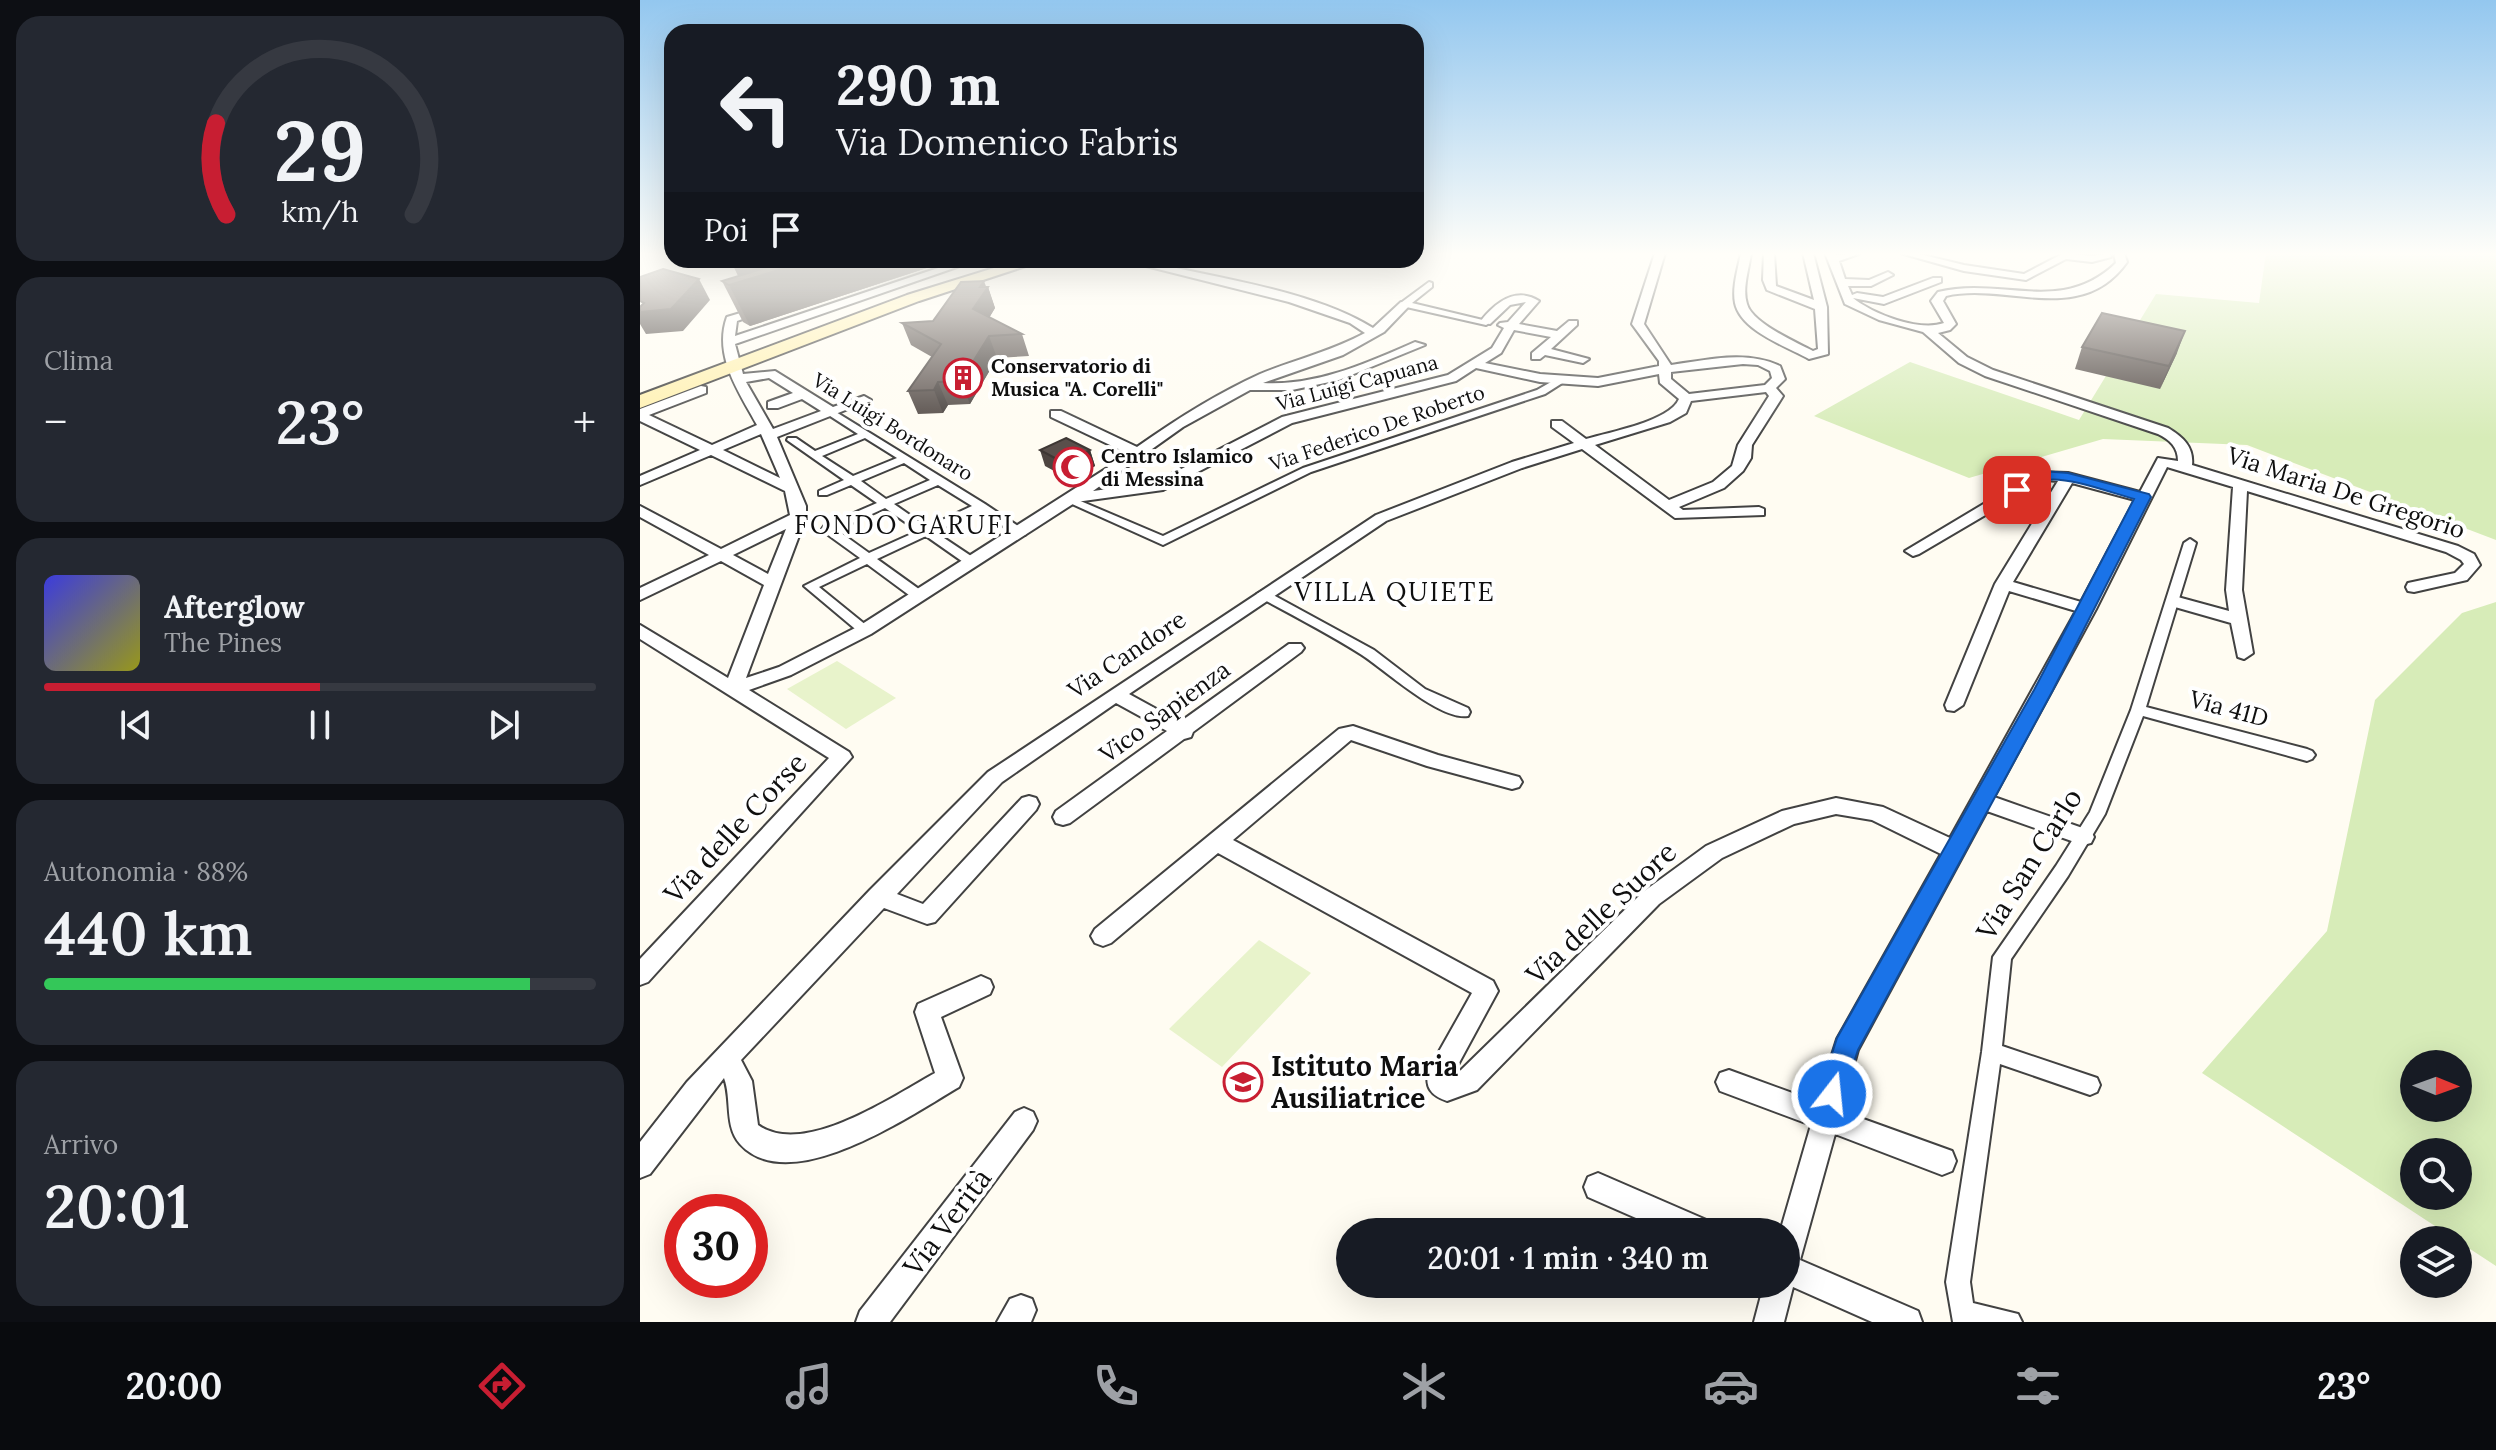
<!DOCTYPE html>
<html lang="it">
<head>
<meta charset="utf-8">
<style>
	:root { --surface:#171b24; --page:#242831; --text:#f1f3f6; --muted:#9ea1a6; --line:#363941; --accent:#c81e32 }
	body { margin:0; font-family:Lora,serif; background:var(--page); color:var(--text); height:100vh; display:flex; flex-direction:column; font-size:30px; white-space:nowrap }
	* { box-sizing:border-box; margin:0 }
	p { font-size:26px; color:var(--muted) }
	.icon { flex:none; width:44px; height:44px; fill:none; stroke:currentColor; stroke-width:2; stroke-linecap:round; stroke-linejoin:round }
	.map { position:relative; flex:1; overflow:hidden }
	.details { display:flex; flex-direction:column; gap:16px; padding:16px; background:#0d0f14; width:640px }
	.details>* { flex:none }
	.guide { position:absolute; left:24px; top:24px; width:760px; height:244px; border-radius:24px; box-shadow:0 8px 32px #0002; background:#171b24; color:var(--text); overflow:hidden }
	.needle { width:52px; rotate:91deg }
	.buttons { position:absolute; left:1760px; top:1050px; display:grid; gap:16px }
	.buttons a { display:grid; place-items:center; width:72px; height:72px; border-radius:50%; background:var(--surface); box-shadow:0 8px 32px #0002; font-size:40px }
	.speed { position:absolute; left:24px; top:1194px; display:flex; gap:16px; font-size:40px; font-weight:700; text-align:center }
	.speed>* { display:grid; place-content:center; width:104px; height:104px; border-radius:50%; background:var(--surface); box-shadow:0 8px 32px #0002; line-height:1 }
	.speed .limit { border:12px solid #d22; background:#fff; color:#111 }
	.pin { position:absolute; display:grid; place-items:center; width:68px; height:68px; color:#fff; margin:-34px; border-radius:16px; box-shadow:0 4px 12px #0006 }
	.me { position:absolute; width:88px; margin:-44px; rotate:16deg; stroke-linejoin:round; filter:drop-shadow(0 0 6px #0008) }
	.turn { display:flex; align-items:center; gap:28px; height:168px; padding:0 40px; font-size:36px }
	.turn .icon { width:104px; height:104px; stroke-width:2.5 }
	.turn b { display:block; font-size:56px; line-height:68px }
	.then { display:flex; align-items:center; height:76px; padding:0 40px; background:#0003; gap:16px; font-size:30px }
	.big { font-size:60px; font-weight:600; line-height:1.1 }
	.details .widget { flex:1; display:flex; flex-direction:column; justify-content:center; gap:12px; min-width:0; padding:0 28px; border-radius:24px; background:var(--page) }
	.details .dial { align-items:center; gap:0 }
	.dial svg { height:208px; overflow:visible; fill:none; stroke:var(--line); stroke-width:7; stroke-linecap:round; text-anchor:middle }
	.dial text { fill:var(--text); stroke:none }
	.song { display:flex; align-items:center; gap:24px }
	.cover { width:96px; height:96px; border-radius:12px; background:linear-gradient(135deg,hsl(240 70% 55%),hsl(60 70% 35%)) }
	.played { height:8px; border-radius:4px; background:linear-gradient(90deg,var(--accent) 50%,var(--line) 50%) }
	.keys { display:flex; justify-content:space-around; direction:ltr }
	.heat { display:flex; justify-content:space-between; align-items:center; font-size:44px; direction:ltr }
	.charge { height:12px; border-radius:6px; background:linear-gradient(90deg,#34c759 88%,var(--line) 0) }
	.trip { position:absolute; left:696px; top:1218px; width:464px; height:80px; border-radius:40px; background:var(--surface); box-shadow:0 8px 32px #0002; font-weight:600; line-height:80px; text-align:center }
	.menu { display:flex; height:128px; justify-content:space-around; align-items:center; background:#090b0e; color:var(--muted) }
	.menu .icon { width:56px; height:56px }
	.menu .current { color:var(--accent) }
	.menu b { font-size:36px; color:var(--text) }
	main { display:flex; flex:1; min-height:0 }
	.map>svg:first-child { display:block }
	.green { fill:#d7ecb8; fill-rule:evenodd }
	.pitch { fill:#e8f3cb }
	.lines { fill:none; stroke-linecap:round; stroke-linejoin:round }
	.pedestrian-casing { stroke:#424242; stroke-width:4 }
	.minor-casing { stroke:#424242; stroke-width:4 }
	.secondary-casing { stroke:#313131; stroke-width:4 }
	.pedestrian { fill:#fff; fill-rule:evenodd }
	.minor { fill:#fff; fill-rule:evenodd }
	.secondary { fill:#fff0ad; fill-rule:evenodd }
	.wall { fill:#4d4440 }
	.shaded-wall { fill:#3e3734 }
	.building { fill:#594f4b; stroke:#3e3734; stroke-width:2 }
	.route { fill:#1a73e8; stroke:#114b97; stroke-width:2 }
	.labels { text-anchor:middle; stroke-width:8; stroke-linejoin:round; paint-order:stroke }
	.far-poi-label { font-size:20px; font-weight:bold; fill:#0f0f0f; stroke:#fff; text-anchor:start }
	.far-street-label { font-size:20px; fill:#0f0f0f; stroke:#fff }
	.street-label { font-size:24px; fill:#0f0f0f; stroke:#fff }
	.neighbourhood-label { font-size:26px; letter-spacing:2px; fill:#0f0f0f; stroke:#fff }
	.near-street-label { font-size:28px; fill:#0f0f0f; stroke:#fff }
	.near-poi-label { font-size:28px; font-weight:bold; fill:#0f0f0f; stroke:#fff; text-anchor:start }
</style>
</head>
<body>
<main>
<section class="details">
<div class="widget dial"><svg viewBox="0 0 100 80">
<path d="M14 69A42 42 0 1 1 86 69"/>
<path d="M14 69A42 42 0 0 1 10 34" stroke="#c81e32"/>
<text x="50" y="56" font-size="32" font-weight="700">29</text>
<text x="50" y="72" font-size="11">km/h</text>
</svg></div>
<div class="widget"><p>Clima</p>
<div class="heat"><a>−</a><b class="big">23°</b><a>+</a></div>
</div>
<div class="widget">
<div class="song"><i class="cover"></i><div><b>Afterglow</b><p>The Pines</p></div></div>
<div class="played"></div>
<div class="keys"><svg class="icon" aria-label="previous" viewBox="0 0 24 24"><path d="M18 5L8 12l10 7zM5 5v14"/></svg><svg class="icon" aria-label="pause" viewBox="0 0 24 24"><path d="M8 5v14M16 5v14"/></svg><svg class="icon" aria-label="next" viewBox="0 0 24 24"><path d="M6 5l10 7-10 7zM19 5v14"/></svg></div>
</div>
<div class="widget"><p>Autonomia · 88%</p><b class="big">440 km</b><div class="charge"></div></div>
<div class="widget"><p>Arrivo</p><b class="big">20:01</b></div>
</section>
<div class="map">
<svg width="1856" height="1322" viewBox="0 0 1856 1322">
	<rect width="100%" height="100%" fill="#fffcf2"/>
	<g class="green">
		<polygon points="1626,253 1856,253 1856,540 1607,445 1463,439 1329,478 1174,416 1270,362 1439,420 1516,294 1619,303"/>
		<path d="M1856,602V1266L1562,1073L1687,931L1735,700L1822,613ZM1774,1064H1818V1108H1774ZM1774,1152H1818V1196H1774Z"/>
	</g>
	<g class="pitch">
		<polygon points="197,661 256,698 206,729 147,689"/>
		<polygon points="619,940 671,973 582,1067 529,1029"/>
	</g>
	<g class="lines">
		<defs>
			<g id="pedestrian">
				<polygon points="789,282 792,283 792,287 772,303 851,322 846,325 762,306 762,302"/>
				<polygon points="918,378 927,380 905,394 671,472 523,545 421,499 423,497 431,497 523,536 663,468 897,390"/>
				<path d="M191,409L345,504L387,532L385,535H377L340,511L295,532L334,558L336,561L334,564H326L286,536L237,559L283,592L285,595L283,598H273L227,564L179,587L232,630L230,633H220L164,586L220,558L184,532L182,529L184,526L237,503L211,485L187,495H179V491L204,480L147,440L148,438H156L175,451L218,434L187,414L186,412ZM225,438L257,458L213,476L182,456ZM264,463L290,480L246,499L221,481ZM298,485L332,506L287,527L254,504ZM245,508L278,531L229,553L197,530Z"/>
				<polygon points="1550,539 1556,543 1506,707 1667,749 1672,751 1675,755 1672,759 1667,761 1503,716 1465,814 1428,876 1371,959 1362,1046 1457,1078 1460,1085 1457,1092 1450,1095 1360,1064 1330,1282 1333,1303 1378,1314 1382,1322 1313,1322 1306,1282 1342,1052 1353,957 1416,866 1450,812 1491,710 1544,543"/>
				<path d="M624,590L734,650L785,689L828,708L830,712L828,716C801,721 745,670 722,655C689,634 654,616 619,597L617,594Z"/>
			</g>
			<g id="minor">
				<path d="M1015,253H1025L1004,324L1031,365C1068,360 1106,350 1140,366L1145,379L1136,388L1143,396L1112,445L1111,458L1103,471L1084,488L1039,507L1043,510L1119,507L1124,509V515L1035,518L942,449L882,468L746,521L489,694L540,722L649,644H661L664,648L661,652L553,732L551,737L544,739L430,823L423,825L416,823L413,817L416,811L527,731L476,703L362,782L257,894L283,904L382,798L389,796L396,798L399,804L396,810L295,922L287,924L244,908L101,1060L112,1081L118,1125C164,1158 253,1096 295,1073L275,1012L278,1004L341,976L350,980L353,987L350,994L301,1017L323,1078L319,1087C271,1115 150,1199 100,1144C84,1126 92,1099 84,1078L10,1174L0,1178V1142L47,1082L230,890L348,772L736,515L872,462L934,443L912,427V421H922L946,439C970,432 1030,421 1039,399L1020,383L1019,374L958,386L900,382L836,368L816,381L652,423L523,490L436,502L231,634L151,675L109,690L209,752L212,757L8,982L0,985V959L189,758L0,639V625L88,678L124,585L81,561L0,600V588L69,555L0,517V506L81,549L150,515L145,491L71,455L0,485V476L60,450L0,421V409L61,386L66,387V393L9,415L72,445L117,425C99,392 73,356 87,317L124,306L130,309L97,321L95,336L322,260H337L95,344L103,374L135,371L193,407L224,396L231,400L137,437L166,506V517L106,678L139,667L219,626L489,454L411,417V411H421L497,447C535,420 578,393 620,374C656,359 690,352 725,333L710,323L649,302L482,260H500C571,277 672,290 733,328L761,302L771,304L744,332L703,355L623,383C677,386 727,363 775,342L785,345L699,380L652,390H610L543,427L453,491L514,483L642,417L808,375L852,348L864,328L858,325L860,323L868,322L886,302L870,305L850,324L840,322C855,303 875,286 899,301L879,324L917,331L929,321H937V325L911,349L949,359L943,363L905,355L900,359H892V353L911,337L874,330L861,353L845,363L900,374L958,378L1019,366V361L992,324ZM1103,364L1118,365L1130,371L1132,378L1125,385L1049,394L1031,379V372ZM129,378L153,393L128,402V408H138L162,399L181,411L133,429L106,382ZM1126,392L1129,396L1098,445L1092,466L1073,482L1029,500L955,445L1030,422L1046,413L1051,401ZM121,434L140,478L83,450ZM146,529L128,574L93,555Z"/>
				<path d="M1101,253H1111C1109,269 1102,288 1107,304C1112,323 1156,342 1173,351L1178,349L1175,309L1127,290L1123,280L1124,253H1134L1136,286L1174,300L1163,253H1173L1187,307L1188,354L1169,359C1146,346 1101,331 1095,303C1092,287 1098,269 1101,253Z"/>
				<path d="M1185,253H1195L1196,255L1221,253L1199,261L1205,279L1229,280L1248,272L1253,275L1231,286H1208L1212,295L1217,293L1243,297L1293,278H1301V282L1244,304L1213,298C1233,314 1279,332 1304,323L1291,301L1298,292C1362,276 1421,316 1476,263L1474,253H1484L1487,262C1441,327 1367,282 1306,296L1303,301L1316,324L1310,330L1298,333L1327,357L1353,370L1528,428C1543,437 1554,447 1552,465L1818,546L1834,554L1840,565L1827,580L1774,592L1768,591L1766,587L1768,583L1815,573L1824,564L1821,560L1806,552L1607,491L1602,590L1613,653L1604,659L1598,657L1591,623L1528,605L1526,601L1534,596L1589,611L1586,590L1593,487L1527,467L1456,609L1354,797L1451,831L1454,837L1451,843L1443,845L1347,811L1218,1050L1201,1111L1312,1151L1316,1161L1312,1171L1302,1175L1195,1134L1160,1260L1278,1311L1282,1322H1232L1153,1287L1144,1322H1114L1124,1284H1146V1232H1140L1171,1125L1080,1091L1076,1082L1080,1073L1089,1070L1177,1102L1197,1039L1301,854L1232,820L1196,814L1154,824L1082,858L1019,904L837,1090L807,1101C791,1095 785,1088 788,1071L832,993L578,853L471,943L463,946L455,943L451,936L455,929L699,729L713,726L798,755L879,777L882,782L879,787L872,789L787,766L711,740L593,840L853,981L858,991L813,1074L819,1072L1003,892L1066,846L1142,811L1196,798L1243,807L1310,838L1436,611L1369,591L1323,705L1314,711L1307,710L1305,705L1355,584L1418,481L1405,480L1279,554L1273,556L1265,551L1397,472L1428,473L1500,492L1518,458L1538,461C1538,447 1530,440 1518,434L1345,376L1319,363L1283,332L1239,320L1205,304ZM1432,483L1495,500L1441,602L1373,582Z"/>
				<polygon points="1260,253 1275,253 1324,265 1384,274 1424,253 1452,256 1470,253 1471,257 1452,262 1426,259 1386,280 1324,271"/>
				<polygon points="384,1108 393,1112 397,1121 393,1130 250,1322 216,1322 220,1311 375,1112"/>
				<polygon points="958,1173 1071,1222 1075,1232 1028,1232 948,1197 944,1187 948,1177"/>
				<polygon points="381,1295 392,1299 396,1310 391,1322 357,1322 370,1299"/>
			</g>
			<polygon id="secondary" points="380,260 404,260 279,301 0,408 0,395 267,295"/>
		</defs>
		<use href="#pedestrian" class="pedestrian-casing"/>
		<use href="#minor" class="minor-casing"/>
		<use href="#secondary" class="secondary-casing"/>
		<use href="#pedestrian" class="pedestrian"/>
		<use href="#minor" class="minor"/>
		<use href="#secondary" class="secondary"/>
	</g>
	<g class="wall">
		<polygon points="308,261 110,326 103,322 82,281 98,276 93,265"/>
		<polygon points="346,287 348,287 355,308 349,318 382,334 389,356 357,358 330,404 308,405 303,413 278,414 268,391 292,357 271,345 262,323 293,321"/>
		<polygon points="1442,347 1537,353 1520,389 1435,369"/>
		<polygon points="400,450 450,450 455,466 429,479 405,466"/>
	</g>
	<g class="shaded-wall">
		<polygon points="111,260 308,260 308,261 110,326 89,285 101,281 93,265"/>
		<polygon points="59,279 70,300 43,331 6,334 0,324 0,312"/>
		<polygon points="344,281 347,289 348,287 355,308 341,331 333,309 340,287"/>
		<polygon points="1545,331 1537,353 1520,389 1529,366"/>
		<polygon points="349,336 357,358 330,404 321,381"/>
		<polygon points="298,382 308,405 303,413 294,390"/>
		<polygon points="450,450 455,466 429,479 424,463"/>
	</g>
	<g class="building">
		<polygon points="102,260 111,260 93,265"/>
		<polygon points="151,260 172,260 89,285 82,281"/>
		<polygon points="23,269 59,279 31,309 0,312 0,307 4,303 0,301 0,277"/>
		<polygon points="344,281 340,287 348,287 333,309 382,334 349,336 321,381 298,382 294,390 268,391 301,344 262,323 293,321 321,282"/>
		<polygon points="1462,313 1545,331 1529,366 1442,347"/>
		<polygon points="426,438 450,450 424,463 400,450"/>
	</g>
	<linearGradient id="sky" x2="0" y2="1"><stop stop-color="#93c7ef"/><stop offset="0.58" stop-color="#fffef9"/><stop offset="1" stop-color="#fffef9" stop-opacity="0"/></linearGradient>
	<rect width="1856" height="438" fill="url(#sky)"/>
	<path class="route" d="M1402,471L1428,473L1509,494L1511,497L1413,690L1218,1050L1201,1103L1192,1106L1182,1103L1179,1094L1197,1038L1394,690L1494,499C1472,493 1428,476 1406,480C1393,482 1386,496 1371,494L1369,490Z"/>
	<defs>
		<symbol id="building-ring" viewBox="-11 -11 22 22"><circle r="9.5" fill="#fff" stroke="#c81e32" stroke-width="1.5"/><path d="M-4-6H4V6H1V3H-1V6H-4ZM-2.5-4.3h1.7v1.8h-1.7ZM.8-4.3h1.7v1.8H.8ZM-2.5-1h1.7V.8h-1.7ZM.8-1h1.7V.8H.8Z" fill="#c81e32"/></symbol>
		<symbol id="mosque-ring" viewBox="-11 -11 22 22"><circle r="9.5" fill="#fff" stroke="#c81e32" stroke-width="1.5"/><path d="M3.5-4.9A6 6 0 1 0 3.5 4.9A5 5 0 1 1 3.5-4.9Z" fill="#c81e32"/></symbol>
		<symbol id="school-ring" viewBox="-11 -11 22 22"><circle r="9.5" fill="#fff" stroke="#c81e32" stroke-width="1.5"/><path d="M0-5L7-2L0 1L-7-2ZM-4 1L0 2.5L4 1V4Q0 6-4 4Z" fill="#c81e32"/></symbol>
	</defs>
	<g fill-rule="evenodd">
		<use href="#building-ring" x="301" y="356" width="44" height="44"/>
		<use href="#mosque-ring" x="411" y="445" width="44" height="44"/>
		<use href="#school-ring" x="581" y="1060" width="44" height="44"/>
	</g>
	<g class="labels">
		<g class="far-poi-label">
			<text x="351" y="373">Conservatorio di<tspan x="351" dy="23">Musica "A. Corelli"</tspan></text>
			<text x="461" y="463">Centro Islamico<tspan x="461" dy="23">di Messina</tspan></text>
		</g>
		<g class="far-street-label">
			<text transform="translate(717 383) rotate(-15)" y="7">Via Luigi Capuana</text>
			<text transform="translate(253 427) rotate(32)" y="7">Via Luigi Bordonaro</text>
			<text transform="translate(737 428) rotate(-19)" y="7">Via Federico De Roberto</text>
		</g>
		<g class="street-label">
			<text transform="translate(1706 493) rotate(18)" y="8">Via Maria De Gregorio</text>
			<text transform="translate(487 655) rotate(-34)" y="8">Via Candore</text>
			<text transform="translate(1589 709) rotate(15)" y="8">Via 41D</text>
			<text transform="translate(525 712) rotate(-36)" y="8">Vico Sapienza</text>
		</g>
		<g class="neighbourhood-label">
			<text x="264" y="534">FONDO GARUFI</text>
			<text x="755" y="601">VILLA QUIETE</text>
		</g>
		<g class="near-street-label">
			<text transform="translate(95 828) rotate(-47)" y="10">Via delle Corse</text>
			<text transform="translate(1389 864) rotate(-58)" y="10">Via San Carlo</text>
			<text transform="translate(961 913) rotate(-43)" y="10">Via delle Suore</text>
			<text transform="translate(307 1222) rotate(-53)" y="10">Via Verità</text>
		</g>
		<g class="near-poi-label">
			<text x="631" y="1076">Istituto Maria<tspan x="631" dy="32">Ausiliatrice</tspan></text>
		</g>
	</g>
</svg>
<div class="buttons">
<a><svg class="needle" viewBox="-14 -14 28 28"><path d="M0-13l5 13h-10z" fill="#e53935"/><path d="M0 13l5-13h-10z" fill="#9ea1a6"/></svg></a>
<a><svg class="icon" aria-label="search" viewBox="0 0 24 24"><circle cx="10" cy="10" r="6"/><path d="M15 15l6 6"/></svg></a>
<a><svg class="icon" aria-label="layers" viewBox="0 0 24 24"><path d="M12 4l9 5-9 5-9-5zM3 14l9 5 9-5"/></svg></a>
</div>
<div class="speed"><div class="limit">30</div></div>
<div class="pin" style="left:1377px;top:490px;background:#d93025"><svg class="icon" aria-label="arrive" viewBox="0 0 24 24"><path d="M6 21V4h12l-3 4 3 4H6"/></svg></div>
<svg class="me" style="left:1192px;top:1094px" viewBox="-20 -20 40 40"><circle r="17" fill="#1a73e8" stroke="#fff" stroke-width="3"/><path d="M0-11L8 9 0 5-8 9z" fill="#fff"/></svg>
<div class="trip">20:01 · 1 min · 340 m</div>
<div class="guide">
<div class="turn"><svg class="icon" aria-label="left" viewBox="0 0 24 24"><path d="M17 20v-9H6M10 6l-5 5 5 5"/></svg><div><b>290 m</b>Via Domenico Fabris</div></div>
<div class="then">Poi<svg class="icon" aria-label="arrive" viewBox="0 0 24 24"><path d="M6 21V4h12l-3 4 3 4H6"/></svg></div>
</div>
</div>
</main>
<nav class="menu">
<b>20:00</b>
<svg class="icon current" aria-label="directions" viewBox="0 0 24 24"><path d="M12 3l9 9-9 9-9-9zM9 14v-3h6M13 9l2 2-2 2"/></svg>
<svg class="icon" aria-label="music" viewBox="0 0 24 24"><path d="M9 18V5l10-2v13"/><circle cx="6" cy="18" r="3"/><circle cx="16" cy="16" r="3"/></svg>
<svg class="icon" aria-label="phone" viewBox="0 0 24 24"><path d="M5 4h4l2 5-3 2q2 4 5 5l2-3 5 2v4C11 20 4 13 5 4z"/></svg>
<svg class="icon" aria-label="climate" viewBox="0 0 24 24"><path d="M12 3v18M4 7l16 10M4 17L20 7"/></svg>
<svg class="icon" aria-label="car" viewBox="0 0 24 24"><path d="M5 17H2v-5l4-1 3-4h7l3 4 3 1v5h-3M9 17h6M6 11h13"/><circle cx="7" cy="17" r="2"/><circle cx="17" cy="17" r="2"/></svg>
<svg class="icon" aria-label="filters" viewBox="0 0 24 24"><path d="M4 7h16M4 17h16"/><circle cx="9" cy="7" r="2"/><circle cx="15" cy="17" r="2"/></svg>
<b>23°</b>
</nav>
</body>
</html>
